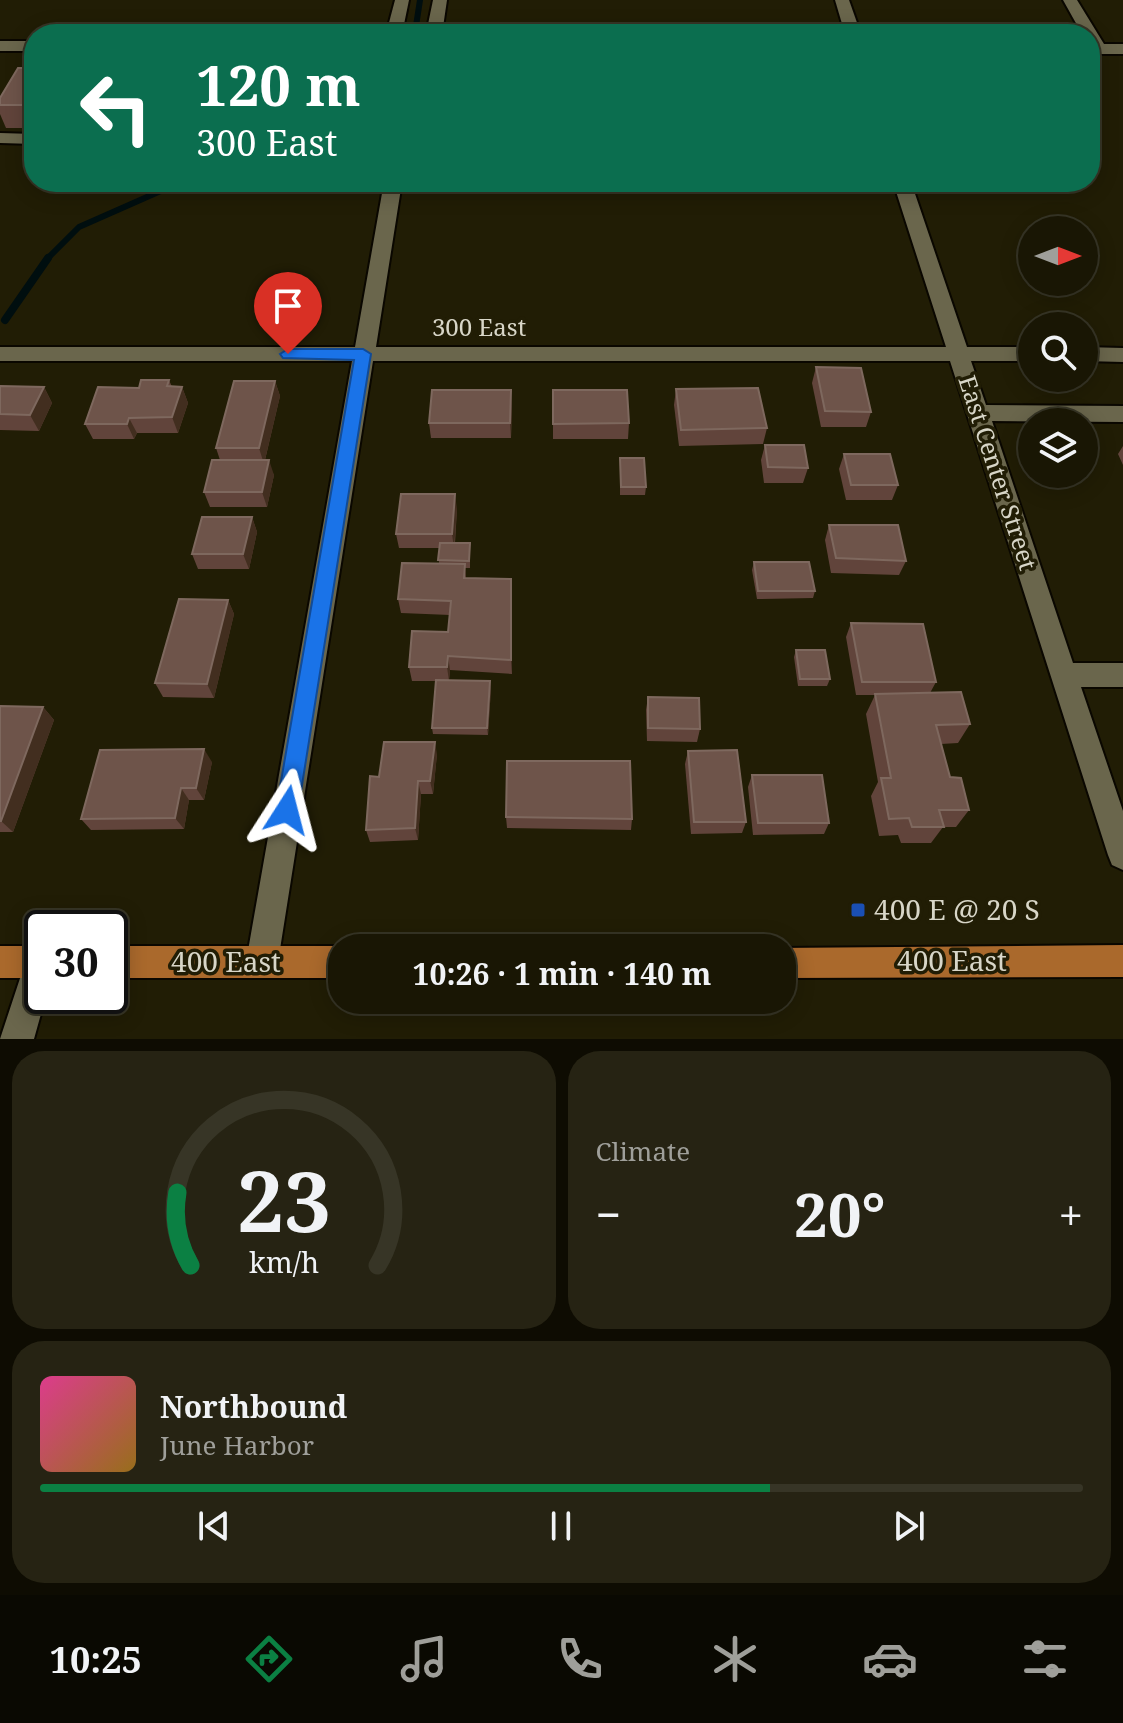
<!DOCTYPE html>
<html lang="en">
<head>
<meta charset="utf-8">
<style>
	:root { --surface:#191604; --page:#262313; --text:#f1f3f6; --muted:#9f9f9a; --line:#373526; --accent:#0b8043 }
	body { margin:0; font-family:"Noto Serif",serif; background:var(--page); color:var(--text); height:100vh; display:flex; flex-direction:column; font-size:30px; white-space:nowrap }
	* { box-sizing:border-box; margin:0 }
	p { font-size:26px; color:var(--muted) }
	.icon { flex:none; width:44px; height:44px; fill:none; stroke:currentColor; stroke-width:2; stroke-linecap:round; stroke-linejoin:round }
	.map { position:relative; height:1039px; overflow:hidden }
	.panel { display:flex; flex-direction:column; gap:12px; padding:12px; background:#0e0c02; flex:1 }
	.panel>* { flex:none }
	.hud { position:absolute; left:24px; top:24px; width:1076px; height:168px; border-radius:32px; box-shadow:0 4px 20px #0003,0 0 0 2px var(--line); background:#0b6e4f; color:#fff; overflow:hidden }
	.needle { width:52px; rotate:90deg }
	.tools { position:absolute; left:1018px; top:216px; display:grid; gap:16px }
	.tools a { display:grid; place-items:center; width:80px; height:80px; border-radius:50%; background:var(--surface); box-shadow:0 4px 20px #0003,0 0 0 2px var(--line); font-size:40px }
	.speed { position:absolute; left:24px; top:910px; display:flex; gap:16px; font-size:40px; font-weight:700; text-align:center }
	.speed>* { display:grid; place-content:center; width:104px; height:104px; border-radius:50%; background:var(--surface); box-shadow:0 4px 20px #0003,0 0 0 2px var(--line); line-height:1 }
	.speed .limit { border:4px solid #111; border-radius:12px; background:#fff; color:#111 }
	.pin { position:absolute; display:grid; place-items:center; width:68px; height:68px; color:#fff; margin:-82px -34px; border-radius:50% 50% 50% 0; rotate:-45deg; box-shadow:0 0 8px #0007 }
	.pin .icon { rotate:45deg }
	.me { position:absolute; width:88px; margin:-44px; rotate:9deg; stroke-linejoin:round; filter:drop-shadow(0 0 6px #0008) }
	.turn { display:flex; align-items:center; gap:28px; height:168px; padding:0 40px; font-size:36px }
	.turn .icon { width:104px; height:104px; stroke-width:2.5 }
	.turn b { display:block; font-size:56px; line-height:68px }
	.big { font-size:60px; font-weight:700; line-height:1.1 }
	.panel .tile { flex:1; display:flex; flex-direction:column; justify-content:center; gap:12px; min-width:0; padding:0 28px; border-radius:32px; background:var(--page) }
	.panel .dial { align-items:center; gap:0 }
	.dial svg { height:208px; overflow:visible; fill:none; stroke:var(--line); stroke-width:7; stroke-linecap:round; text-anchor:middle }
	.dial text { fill:var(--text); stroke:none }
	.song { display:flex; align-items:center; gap:24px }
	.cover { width:96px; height:96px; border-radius:12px; background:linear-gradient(135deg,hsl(330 70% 55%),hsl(40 70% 35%)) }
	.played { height:8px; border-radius:4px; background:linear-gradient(90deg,var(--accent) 70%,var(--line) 70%) }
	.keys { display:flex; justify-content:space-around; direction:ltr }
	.heat { display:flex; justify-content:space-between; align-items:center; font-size:44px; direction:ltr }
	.panel .tiles { flex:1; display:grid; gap:12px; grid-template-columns:1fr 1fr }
	.tile:last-child { grid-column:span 2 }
	.trip { position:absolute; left:328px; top:934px; width:468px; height:80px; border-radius:32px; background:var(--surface); box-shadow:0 4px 20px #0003,0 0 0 2px var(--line); font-weight:700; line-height:80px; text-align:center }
	.tab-bar { display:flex; height:128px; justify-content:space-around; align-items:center; background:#0a0902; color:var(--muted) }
	.tab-bar .icon { width:56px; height:56px }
	.tab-bar .current { color:var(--accent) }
	.tab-bar b { font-size:36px; color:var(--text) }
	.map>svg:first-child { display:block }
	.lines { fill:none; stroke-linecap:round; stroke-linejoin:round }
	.stream-far1 { stroke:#000e0f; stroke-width:6 }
	.stream { stroke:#000e0f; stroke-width:8 }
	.minor-casing { stroke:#0a0700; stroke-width:4 }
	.major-casing { stroke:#0a0700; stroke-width:4 }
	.minor { fill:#6a664c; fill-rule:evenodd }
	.major { fill:#aa692c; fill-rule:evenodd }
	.wall { fill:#61443b }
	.shaded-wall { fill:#422e1f }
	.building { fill:#6e544a; stroke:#7e685e; stroke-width:2 }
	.route { fill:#1a73e8; stroke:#114b97; stroke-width:2 }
	.transit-dot { fill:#1a4fb4; stroke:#211d05; stroke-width:3 }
	.labels { text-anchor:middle; stroke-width:7; stroke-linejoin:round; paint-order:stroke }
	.street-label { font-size:24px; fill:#d8d6c8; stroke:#211d05 }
	.near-poi-label { font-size:28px; fill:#d8d6c8; stroke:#211d05; text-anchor:start }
	.near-street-label { font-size:28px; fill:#d8d6c8; stroke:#211d05 }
</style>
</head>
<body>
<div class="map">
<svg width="1123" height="1039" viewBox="0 0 1123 1039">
	<rect width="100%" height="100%" fill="#211d05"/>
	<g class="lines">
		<g class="stream-far1">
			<polyline points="408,34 416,26 420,0"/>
			<polyline points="46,260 79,227 181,182"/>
		</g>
		<polyline class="stream" points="5,320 48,258"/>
		<defs>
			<g id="minor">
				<polygon points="395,0 409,0 402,34 386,34"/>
				<polygon points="433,0 447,0 442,34 426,34"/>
				<polygon points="835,0 849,0 861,34 845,34"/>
				<polygon points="1063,0 1077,0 1104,44 1123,44 1123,54 1090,54 1090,34 1082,34"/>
				<rect x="0" y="41" width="34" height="10"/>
				<polygon points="0,133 34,134 34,144 0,143"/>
				<polygon points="384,182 402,182 376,347 946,347 893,182 911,182 967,347 1032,347 1032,361 971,361 986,405 1123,406 1123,422 992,421 1073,663 1123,663 1123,687 1081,687 1123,811 1123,870 1112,865 1108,855 950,361 373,361 278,962 273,973 262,978 251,973 246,962 352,361 0,361 0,347 355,347"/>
				<polygon points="1084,347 1123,348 1123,362 1084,361"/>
				<polygon points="40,946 42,996 46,996 34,1039 0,1039 29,951"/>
			</g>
			<g id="major">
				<polygon points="1123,945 1123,977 782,978 782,948 777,948"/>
				<rect x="0" y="946" width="42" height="32"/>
				<polygon points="110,946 342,946 347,948 342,948 342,978 110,978"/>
			</g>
		</defs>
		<use href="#minor" class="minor-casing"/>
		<use href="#major" class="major-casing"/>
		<use href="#minor" class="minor"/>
		<use href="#major" class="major"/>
	</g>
	<g class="wall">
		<polygon points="34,68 34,128 6,128 0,114 0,98"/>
		<polygon points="816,367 871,412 866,427 821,427 812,383"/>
		<polygon points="169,380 172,387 182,387 188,403 178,433 137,433 134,439 93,439 85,424 139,388"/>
		<polygon points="275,381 280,396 265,460 274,475 267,507 210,507 204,492 220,460 216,448"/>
		<polygon points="0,386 44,387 52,403 39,431 0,430"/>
		<polygon points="676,389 767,428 763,444 679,446 674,405"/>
		<polygon points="553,390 629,423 628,439 553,439"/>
		<polygon points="512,405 511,438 431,438 429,423"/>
		<polygon points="765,445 808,468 803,483 764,483 761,460"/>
		<polygon points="1123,446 1123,465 1118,454"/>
		<polygon points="844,454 898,485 892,500 846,500 839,469"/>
		<polygon points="620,458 646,487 645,495 620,495"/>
		<polygon points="457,509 455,543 470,543 470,568 465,568 466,578 511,579 512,674 450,670 449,680 491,688 488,735 433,734 432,728 436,681 412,681 409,667 448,632 450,615 401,613 398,599 439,564 439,548 399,548 396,534"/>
		<polygon points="252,517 257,532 249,569 198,569 192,554"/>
		<polygon points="829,525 906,561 899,575 831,573 825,540"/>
		<polygon points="754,562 815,591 813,598 757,599 752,570"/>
		<polygon points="228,600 234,614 214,698 163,697 155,683"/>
		<polygon points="851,623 936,682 930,693 970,724 958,743 941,744 950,777 969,810 956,827 943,827 931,843 901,843 898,835 879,836 871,796 878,782 866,714 875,695 856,695 846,637"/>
		<polygon points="796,650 830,679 827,686 798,686 794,657"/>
		<polygon points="648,697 700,729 697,742 647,741 646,710"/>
		<polygon points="0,706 43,707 54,720 13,832 0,832"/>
		<polygon points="688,751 746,822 742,833 691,834 685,764"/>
		<polygon points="437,754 433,794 421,794 418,840 370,842 366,830 379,777"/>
		<polygon points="212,762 204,800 189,800 184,829 91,830 81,819"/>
		<polygon points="752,775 829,823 824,834 753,835 748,787"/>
		<polygon points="506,817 632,819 631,830 507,828"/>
	</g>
	<g class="shaded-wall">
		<polygon points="275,381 280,396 264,464 259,448"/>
		<polygon points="44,387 52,403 39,431 30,415"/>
		<polygon points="182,387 188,403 178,433 172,417"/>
		<polygon points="511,390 512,405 511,438 510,423"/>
		<polygon points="129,418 137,433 134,439 127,424"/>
		<polygon points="269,460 274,475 267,507 262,492"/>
		<polygon points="455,494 457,509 454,548 452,534"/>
		<polygon points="252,517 257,532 249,569 243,554"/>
		<polygon points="511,579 512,593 512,674 511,660"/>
		<polygon points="228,600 234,614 214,698 207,684"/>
		<polygon points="448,656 450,670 449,681 447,667"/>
		<polygon points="490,681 491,688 488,735 487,728"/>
		<polygon points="43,707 54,720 13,832 1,821"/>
		<polygon points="435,742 437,754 433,794 430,781"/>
		<polygon points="204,749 212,762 204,800 196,788"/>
		<polygon points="418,781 421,794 418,840 415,828"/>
		<polygon points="181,788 189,800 184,829 175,818"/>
	</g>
	<g class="building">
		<polygon points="18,68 34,68 34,105 0,105 0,98"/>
		<polygon points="816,367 861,368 871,412 825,411"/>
		<polygon points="141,380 169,380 167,386 182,387 172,417 129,418 127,424 85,424 98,387 139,388"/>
		<polygon points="234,381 275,381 259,448 216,448"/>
		<polygon points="0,386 44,387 30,415 0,414"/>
		<polygon points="758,388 767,428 681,430 676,389"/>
		<polygon points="432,390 511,390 510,423 429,423"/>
		<polygon points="553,390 627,390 629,423 553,424"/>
		<polygon points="765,445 804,445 808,468 768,467"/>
		<polygon points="844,454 890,454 898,485 851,485"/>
		<polygon points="620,458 644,458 646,487 621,487"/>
		<polygon points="212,460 269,460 262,492 204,492"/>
		<polygon points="401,494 455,494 452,534 396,534"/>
		<polygon points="202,517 252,517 243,554 192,554"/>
		<polygon points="829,525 898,525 906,561 836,558"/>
		<polygon points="440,543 470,543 469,561 438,560"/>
		<polygon points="754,562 809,562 815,591 758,591"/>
		<polygon points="402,563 465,564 464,578 511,579 511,660 448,656 447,667 409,667 412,631 448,632 451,601 398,599"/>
		<polygon points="179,599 228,600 207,684 155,683"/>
		<polygon points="851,623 923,624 936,682 862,682"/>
		<polygon points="796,650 825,650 830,679 800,679"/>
		<polygon points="436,680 490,681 487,728 432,728"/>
		<polygon points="961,692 970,724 936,725 950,777 961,778 969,810 939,810 944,827 912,827 909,818 889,819 881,778 891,778 875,694"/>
		<polygon points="648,697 699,698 700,729 648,728"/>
		<polygon points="0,706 43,707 1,821 0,821"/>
		<polygon points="384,742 435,742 430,781 418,781 415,828 366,830 370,776 379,777"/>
		<polygon points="204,749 196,788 181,788 175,818 81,819 100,750"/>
		<polygon points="737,750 746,822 694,822 688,751"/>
		<polygon points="507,761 630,761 632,819 506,817"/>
		<polygon points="752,775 822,775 829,823 758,823"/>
	</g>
	<polygon class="route" points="288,349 363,349 371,354 298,810 295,818 287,821 280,818 276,810 354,360 283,358 280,354"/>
	<rect class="transit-dot" x="850" y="902" width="16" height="16" rx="4"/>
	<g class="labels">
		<g class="street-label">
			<text x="479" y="336">300 East</text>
			<text transform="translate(997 473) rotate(72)" y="8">East Center Street</text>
		</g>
		<g class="near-poi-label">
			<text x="874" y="920">400 E @ 20 S</text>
		</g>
		<g class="near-street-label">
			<text x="952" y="971">400 East</text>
			<text x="226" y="972">400 East</text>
		</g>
	</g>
</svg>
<div class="tools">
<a><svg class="needle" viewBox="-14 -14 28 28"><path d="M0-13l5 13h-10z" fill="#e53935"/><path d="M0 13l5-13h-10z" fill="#9f9f9a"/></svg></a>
<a><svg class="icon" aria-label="search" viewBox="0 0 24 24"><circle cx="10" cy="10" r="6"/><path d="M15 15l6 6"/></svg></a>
<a><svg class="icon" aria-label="layers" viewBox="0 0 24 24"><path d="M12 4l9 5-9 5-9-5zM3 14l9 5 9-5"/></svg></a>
</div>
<div class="speed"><div class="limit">30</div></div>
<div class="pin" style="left:288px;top:354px;background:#d93025"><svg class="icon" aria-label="arrive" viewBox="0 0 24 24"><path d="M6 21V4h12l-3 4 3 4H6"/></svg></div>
<svg class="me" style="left:287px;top:810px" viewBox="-20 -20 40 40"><path d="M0-17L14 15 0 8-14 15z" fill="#1a73e8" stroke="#fff" stroke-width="4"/></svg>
<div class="trip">10:26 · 1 min · 140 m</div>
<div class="hud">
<div class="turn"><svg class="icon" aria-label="left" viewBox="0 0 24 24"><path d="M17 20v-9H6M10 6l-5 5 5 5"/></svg><div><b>120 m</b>300 East</div></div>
</div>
</div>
<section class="panel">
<div class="tiles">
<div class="tile dial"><svg viewBox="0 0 100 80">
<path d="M14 69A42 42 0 1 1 86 69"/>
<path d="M14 69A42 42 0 0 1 9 41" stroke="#0b8043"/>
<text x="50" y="56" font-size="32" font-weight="700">23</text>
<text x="50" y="72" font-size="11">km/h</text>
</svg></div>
<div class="tile"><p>Climate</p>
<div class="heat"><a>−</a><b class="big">20°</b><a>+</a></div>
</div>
<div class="tile">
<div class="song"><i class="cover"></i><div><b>Northbound</b><p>June Harbor</p></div></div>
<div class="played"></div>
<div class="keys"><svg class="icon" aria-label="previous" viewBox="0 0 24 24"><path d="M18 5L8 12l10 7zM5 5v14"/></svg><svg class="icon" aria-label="pause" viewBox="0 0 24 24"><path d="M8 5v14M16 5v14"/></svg><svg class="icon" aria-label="next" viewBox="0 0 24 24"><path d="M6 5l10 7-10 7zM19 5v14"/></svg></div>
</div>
</div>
</section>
<nav class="tab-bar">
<b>10:25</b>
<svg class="icon current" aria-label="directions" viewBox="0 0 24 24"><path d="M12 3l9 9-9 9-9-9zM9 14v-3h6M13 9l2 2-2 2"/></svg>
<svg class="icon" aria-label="music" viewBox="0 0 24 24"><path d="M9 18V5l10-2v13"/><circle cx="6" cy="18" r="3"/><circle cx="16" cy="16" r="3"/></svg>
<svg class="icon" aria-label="phone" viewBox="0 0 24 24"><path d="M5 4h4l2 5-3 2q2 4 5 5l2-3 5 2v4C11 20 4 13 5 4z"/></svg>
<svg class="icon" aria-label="climate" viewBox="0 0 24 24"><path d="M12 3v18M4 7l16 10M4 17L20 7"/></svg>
<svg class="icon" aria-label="car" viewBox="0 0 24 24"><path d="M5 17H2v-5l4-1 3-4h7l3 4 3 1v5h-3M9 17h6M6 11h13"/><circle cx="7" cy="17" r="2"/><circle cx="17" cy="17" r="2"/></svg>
<svg class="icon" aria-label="filters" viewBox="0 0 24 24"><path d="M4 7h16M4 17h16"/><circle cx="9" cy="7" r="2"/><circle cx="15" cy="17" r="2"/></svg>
</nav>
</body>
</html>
